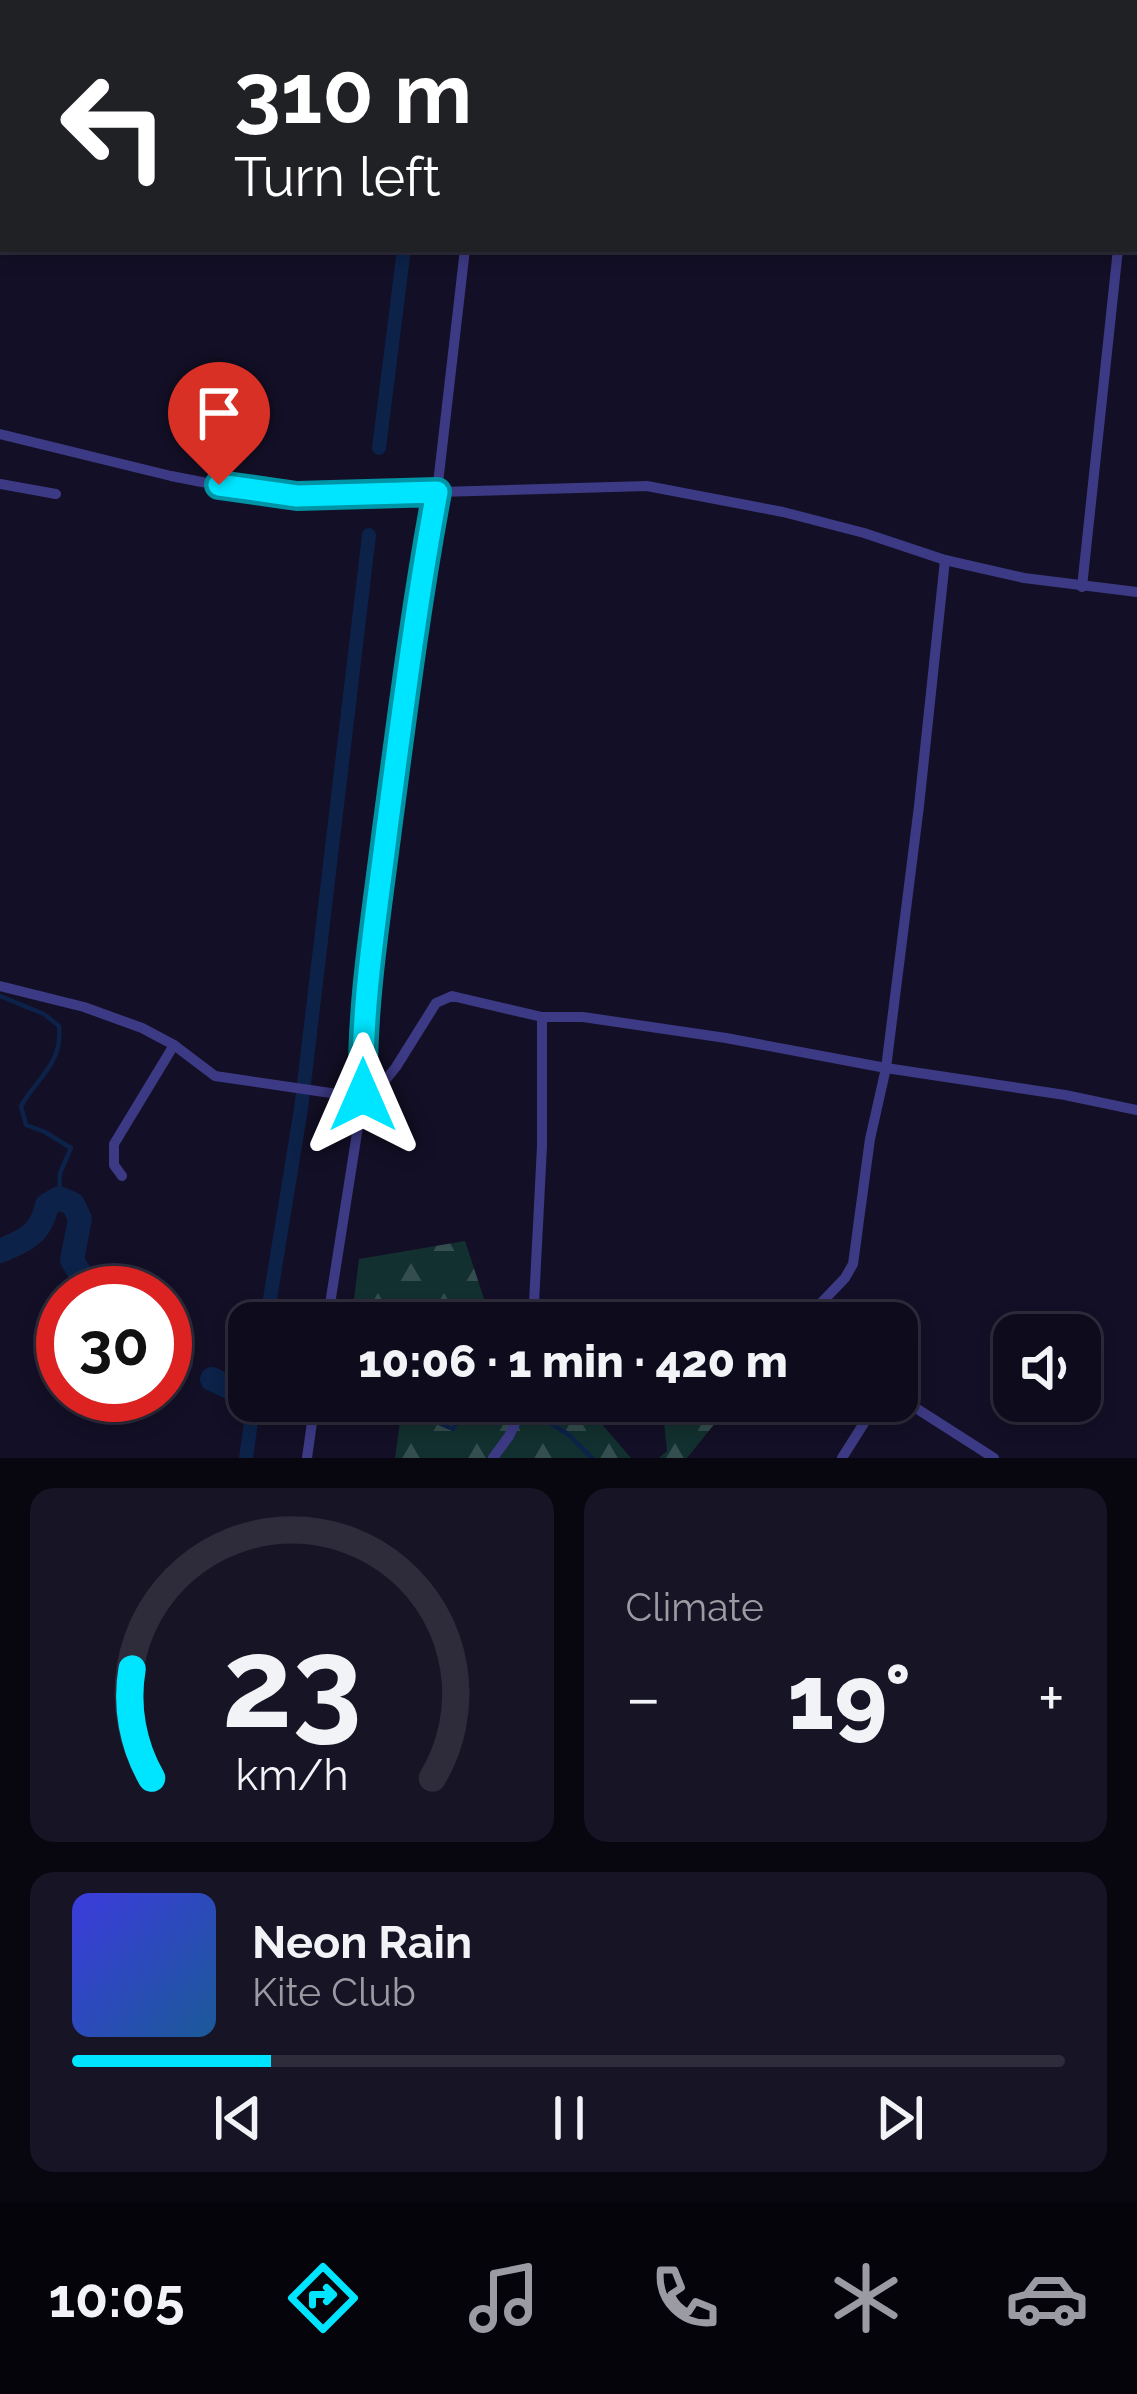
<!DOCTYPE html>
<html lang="en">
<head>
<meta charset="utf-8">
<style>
	:root { --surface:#0e0b1c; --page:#171425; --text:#f1f3f6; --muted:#9b9ba3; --line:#2e2b3b; --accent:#00e5ff }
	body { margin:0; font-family:Raleway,sans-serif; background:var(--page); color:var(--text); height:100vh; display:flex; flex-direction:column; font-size:45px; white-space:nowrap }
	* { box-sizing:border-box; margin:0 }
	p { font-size:39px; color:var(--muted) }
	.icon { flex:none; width:66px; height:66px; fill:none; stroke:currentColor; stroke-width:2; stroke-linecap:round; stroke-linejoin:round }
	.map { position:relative; height:1458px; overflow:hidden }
	.panel { display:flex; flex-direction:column; gap:30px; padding:30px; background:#08060f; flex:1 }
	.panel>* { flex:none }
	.top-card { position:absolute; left:0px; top:0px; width:1137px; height:252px; box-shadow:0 6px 18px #0003,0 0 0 3px var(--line); background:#202124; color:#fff; overflow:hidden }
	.tools { position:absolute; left:993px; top:1314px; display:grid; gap:24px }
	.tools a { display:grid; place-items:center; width:108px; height:108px; border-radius:24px; background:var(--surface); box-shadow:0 6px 18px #0003,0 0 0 3px var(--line); font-size:60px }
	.speed { position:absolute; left:36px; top:1266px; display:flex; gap:24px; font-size:60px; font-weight:700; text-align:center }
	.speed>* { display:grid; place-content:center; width:156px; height:156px; border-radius:50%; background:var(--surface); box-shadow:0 6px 18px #0003,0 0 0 3px var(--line); line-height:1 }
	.speed .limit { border:18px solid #d22; background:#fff; color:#111 }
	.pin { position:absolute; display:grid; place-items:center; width:102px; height:102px; color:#fff; margin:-123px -51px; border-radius:50% 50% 50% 0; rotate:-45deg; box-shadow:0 0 12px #0007 }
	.pin .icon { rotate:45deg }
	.me { position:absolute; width:132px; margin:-66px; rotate:0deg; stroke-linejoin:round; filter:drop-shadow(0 0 9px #0008) }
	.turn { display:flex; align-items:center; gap:42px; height:252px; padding:0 36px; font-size:54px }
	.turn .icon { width:156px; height:156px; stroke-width:2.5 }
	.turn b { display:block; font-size:84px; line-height:102px }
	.big { font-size:90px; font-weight:800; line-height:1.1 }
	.panel .widget { flex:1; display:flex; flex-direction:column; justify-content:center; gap:18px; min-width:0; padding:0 42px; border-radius:24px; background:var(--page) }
	.panel .dial { align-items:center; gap:0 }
	.dial svg { height:312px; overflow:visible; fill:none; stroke:var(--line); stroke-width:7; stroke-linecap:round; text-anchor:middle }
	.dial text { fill:var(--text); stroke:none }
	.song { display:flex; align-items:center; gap:36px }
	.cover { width:144px; height:144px; border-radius:18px; background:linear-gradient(135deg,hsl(240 70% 55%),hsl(210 70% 35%)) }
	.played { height:12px; border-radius:6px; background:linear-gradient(90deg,var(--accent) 20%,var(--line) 20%) }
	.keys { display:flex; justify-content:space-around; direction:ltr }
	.heat { display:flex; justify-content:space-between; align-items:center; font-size:66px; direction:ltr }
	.panel .tiles { flex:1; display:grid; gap:30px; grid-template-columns:1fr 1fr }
	.widget:last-child { grid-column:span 2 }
	.trip { position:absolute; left:228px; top:1302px; width:690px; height:120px; border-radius:24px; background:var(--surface); box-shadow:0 6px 18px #0003,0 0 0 3px var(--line); font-weight:800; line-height:120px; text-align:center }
	.tab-bar { display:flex; height:192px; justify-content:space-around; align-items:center; background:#06040b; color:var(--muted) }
	.tab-bar .icon { width:84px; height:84px }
	.tab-bar .current { color:var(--accent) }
	.tab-bar b { font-size:54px; color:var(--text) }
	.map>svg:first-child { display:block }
	.forest { fill:url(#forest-firs) }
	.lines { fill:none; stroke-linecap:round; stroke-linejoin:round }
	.stream { stroke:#0c2248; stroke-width:4.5 }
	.canal { stroke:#0c2248; stroke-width:14 }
	.river { stroke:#0c2248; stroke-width:24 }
	.service { stroke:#3d3a85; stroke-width:4.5 }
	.minor { stroke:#3d3a85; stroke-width:10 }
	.secondary { stroke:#6f6bff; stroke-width:15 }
	.route-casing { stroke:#0095a6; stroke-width:30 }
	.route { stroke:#00e5ff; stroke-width:21 }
</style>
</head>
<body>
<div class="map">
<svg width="1137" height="1458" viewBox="0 0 1137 1458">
	<defs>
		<pattern id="forest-firs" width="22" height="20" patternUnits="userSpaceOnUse" patternTransform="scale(3)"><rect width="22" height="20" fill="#12302f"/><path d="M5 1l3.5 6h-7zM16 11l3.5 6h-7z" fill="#344d4e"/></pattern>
	</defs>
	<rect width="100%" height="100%" fill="#130f26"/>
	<g class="forest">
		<polygon points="465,1241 492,1323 351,1323 359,1259"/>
		<polygon points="348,1401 582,1401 631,1458 395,1458 400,1422"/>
		<polygon points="696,1401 733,1401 687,1458 659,1458 667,1451 664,1422"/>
	</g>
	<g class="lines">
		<g class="stream">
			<path d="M0,996L44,1014L59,1026C63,1063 38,1077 21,1106L26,1125L45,1132L71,1148L60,1173L59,1198"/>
			<polyline points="407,1401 432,1420 453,1429 469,1401"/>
			<polyline points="513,1401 568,1434 592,1458"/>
		</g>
		<g class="canal">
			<polyline points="379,448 404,249"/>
			<polyline points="266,1323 301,1109 369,535"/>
			<polyline points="246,1458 254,1401"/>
		</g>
		<g class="river">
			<path d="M0,1251C26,1240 41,1234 47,1205L59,1198L73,1204L80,1219L72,1260L84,1280L99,1293"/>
			<polyline points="165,1355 181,1364"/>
			<polyline points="212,1379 249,1397"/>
		</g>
		<g class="service">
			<polyline points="1134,0 1137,0"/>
			<polyline points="908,3 908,0"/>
		</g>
		<g class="minor">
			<polyline points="129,0 130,3"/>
			<polyline points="495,3 495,0"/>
			<polyline points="1134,108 1137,86"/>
			<polyline points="0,434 171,476 243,490 297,496 647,486 783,512 864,533 945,560 1024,578 1137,592"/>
			<polyline points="0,484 56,494"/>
			<polyline points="1082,587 1118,249"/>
			<polyline points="0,986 84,1007 142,1028 174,1045 215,1076 351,1096 376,1092 396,1067 436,1003 452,996 542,1017 583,1017 726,1038 886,1068 1065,1095 1137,1110"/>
			<polyline points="122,1176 114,1165 114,1144 174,1045"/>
			<polyline points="327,1323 363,1095 362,1043 368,970 422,571 437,492 465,249"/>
			<polyline points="533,1323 542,1146 542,1017"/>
			<polyline points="802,1323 845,1278 853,1264 870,1139 886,1068 919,806 945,560"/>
			<polyline points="897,1396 994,1458"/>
			<polyline points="307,1458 315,1401"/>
			<polyline points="493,1458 509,1436 526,1401"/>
			<polyline points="842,1458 878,1401"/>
		</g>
		<g class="secondary">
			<polyline points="706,0 735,3"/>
			<polyline points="1134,45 1137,45"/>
		</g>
	</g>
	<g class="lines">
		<defs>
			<path id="route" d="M219,485L297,496L437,492C416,604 402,717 387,829C376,918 361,1005 363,1095"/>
		</defs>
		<use href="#route" class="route-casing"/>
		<use href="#route" class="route"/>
	</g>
</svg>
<div class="tools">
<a><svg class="icon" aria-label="sound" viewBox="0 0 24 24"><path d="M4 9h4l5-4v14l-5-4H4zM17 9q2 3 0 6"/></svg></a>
</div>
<div class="speed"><div class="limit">30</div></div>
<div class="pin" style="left:219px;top:485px;background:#d93025"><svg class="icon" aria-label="arrive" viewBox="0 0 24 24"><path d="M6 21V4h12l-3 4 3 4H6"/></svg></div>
<svg class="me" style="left:363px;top:1095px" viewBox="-20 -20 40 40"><path d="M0-17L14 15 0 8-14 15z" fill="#00e5ff" stroke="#fff" stroke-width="4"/></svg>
<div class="trip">10:06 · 1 min · 420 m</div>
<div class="top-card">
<div class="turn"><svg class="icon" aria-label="left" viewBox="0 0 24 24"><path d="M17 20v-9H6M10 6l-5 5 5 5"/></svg><div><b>310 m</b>Turn left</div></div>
</div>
</div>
<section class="panel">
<div class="tiles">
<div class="widget dial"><svg viewBox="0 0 100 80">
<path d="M14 69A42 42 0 1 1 86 69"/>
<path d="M14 69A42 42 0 0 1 9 41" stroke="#00e5ff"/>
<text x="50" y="56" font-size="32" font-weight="700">23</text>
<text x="50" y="72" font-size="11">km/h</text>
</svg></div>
<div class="widget"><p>Climate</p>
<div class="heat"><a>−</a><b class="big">19°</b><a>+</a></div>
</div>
<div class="widget">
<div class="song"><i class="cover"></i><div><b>Neon Rain</b><p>Kite Club</p></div></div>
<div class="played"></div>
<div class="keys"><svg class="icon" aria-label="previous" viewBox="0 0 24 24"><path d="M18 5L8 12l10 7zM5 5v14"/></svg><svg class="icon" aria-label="pause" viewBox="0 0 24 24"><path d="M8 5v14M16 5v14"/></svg><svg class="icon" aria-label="next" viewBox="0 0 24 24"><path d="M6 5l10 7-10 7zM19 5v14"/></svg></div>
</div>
</div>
</section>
<nav class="tab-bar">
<b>10:05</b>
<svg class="icon current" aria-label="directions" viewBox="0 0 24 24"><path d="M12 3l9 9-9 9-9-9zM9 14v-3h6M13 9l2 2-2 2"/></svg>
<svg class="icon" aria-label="music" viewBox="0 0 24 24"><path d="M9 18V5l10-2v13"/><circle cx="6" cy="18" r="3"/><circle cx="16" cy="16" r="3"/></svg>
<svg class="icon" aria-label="phone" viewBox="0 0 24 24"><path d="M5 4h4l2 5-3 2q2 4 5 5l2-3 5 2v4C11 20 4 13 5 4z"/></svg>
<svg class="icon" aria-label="climate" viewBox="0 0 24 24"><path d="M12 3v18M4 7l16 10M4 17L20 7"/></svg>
<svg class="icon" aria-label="car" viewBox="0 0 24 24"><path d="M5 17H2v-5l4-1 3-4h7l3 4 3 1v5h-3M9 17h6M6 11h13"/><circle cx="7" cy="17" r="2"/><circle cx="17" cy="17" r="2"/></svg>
</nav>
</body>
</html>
